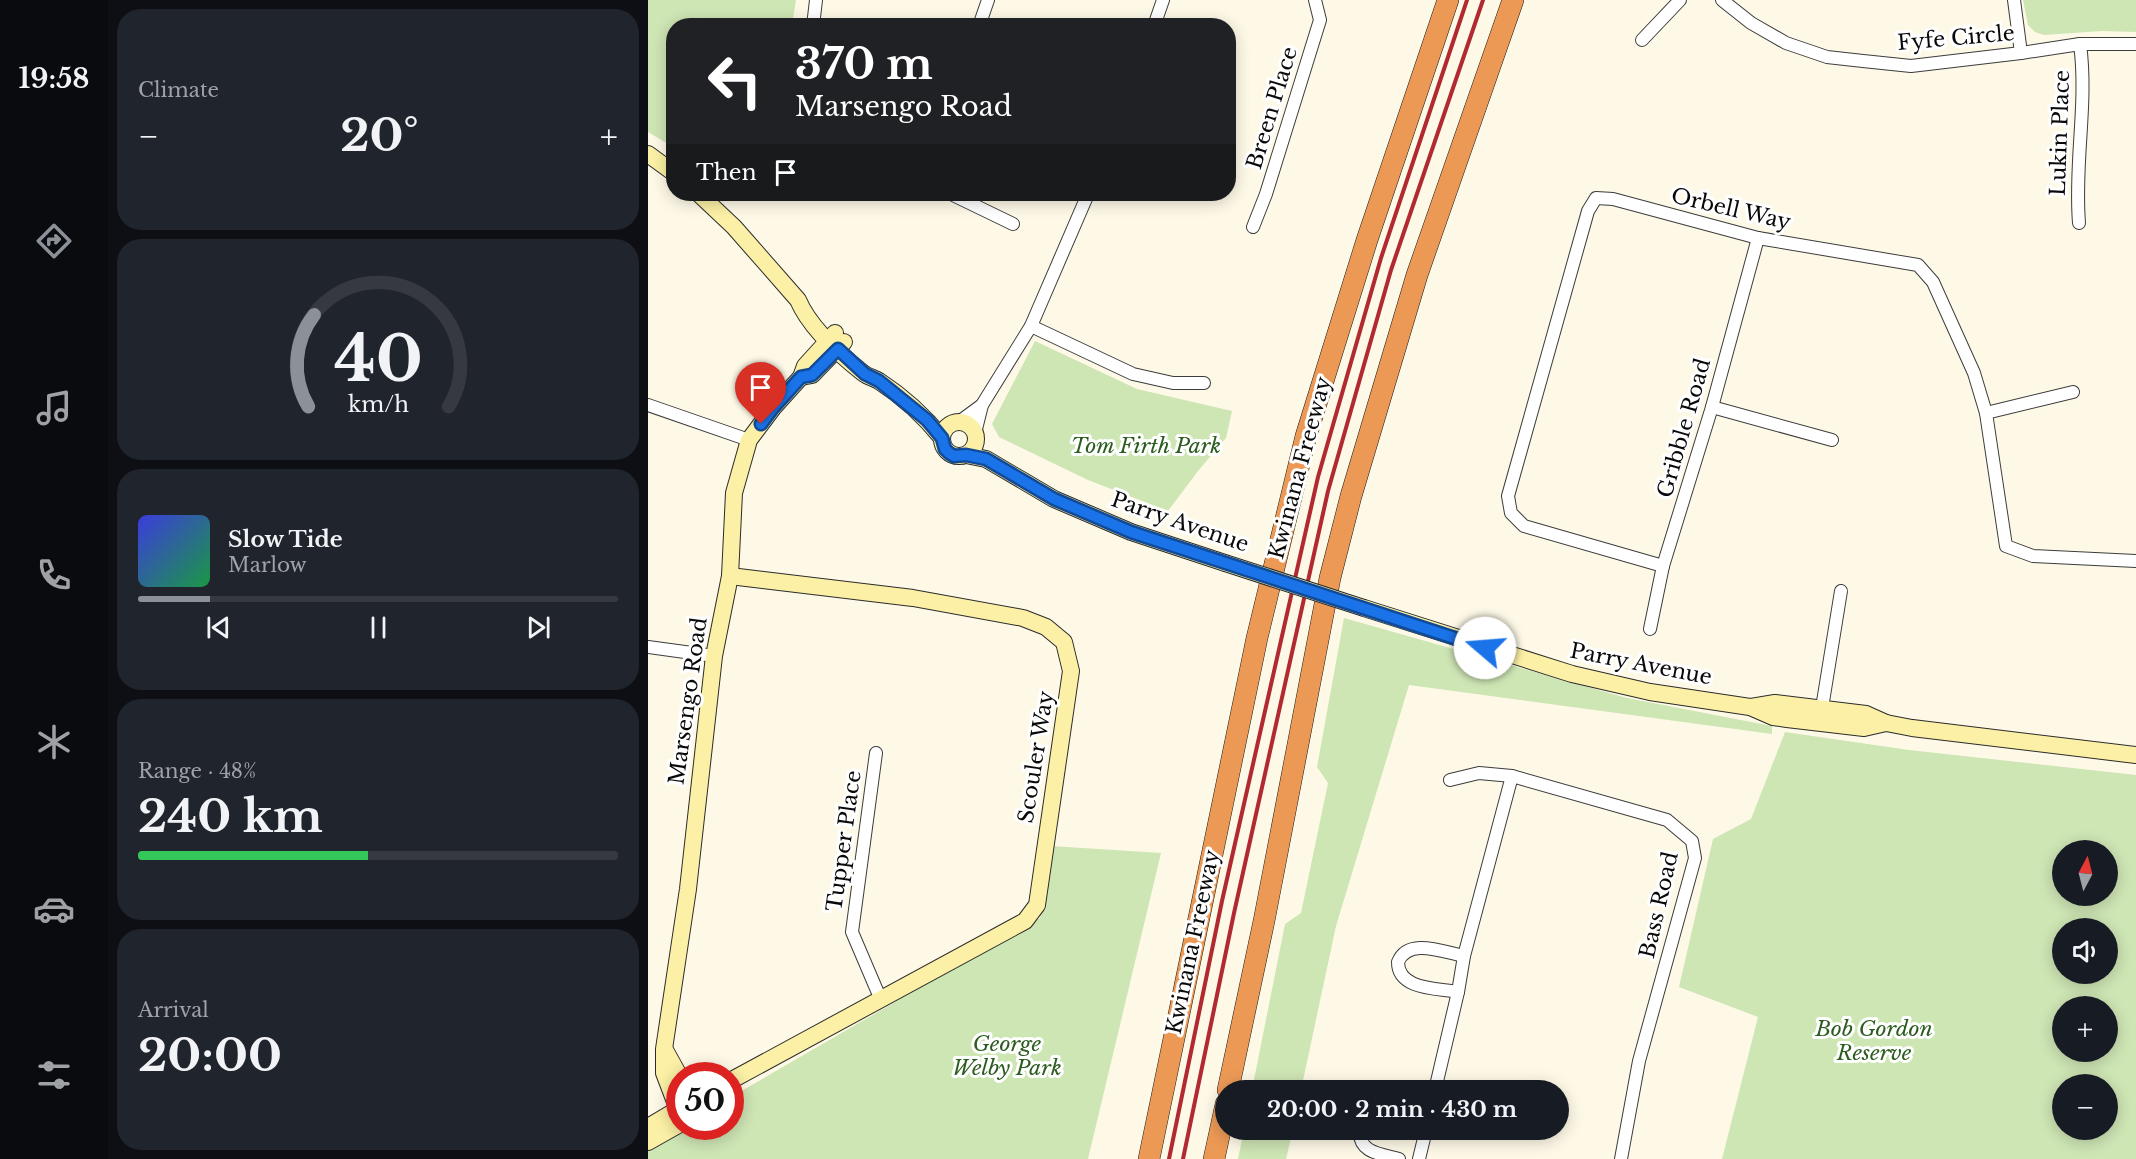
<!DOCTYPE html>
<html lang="en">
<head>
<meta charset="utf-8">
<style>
	:root { --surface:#171b24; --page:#20242c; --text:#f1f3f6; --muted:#9ea1a6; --line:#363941; --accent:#8c9099 }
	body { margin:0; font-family:"Libre Baskerville",serif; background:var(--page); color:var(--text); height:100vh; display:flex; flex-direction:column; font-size:22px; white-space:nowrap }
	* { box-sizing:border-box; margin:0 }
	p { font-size:20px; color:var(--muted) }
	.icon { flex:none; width:33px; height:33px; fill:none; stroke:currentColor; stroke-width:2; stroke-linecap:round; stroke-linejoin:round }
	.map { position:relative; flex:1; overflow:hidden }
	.sheet { display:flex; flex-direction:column; gap:9px; padding:9px; background:#0d0f14; width:540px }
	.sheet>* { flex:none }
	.guide { position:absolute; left:18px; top:18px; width:570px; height:183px; border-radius:24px; box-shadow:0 3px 15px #0003; background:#202124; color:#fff; overflow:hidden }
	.needle { width:39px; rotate:7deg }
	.controls { position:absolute; left:1404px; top:840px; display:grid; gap:12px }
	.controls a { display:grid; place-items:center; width:66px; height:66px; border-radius:50%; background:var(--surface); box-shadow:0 3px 15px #0003; font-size:30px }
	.speed { position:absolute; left:18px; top:1062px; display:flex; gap:12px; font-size:30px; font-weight:700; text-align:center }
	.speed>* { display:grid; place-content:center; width:78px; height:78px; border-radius:50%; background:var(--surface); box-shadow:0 3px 15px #0003; line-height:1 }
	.speed .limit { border:9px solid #d22; background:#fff; color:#111 }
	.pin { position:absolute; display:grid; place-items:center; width:51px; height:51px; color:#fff; margin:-62px -26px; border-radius:50% 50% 50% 0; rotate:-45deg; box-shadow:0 0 6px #0007 }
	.pin .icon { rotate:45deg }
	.me { position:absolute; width:66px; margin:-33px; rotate:288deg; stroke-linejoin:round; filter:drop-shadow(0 0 4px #0008) }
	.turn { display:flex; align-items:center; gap:21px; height:126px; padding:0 30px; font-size:27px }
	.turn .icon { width:78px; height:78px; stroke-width:2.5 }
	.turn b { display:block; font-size:42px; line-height:51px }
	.then { display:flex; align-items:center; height:57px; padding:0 30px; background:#0003; gap:12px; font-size:22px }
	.big { font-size:45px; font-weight:700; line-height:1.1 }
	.sheet .widget { flex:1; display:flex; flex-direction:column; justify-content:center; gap:9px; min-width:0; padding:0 21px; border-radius:24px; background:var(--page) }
	.sheet .dial { align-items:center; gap:0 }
	.dial svg { height:156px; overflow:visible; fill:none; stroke:var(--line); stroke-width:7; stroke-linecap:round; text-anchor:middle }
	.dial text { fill:var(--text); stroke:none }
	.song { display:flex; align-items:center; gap:18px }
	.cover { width:72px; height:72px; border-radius:9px; background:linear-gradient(135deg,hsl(240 70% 55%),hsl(140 70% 35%)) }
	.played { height:6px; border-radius:3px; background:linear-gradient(90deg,var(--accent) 15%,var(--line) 15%) }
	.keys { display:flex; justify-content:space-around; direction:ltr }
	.heat { display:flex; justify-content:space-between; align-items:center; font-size:33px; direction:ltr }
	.charge { height:9px; border-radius:4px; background:linear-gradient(90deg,#34c759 48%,var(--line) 0) }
	.trip { position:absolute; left:567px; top:1080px; width:354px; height:60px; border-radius:30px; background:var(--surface); box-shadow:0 3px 15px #0003; font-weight:700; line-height:60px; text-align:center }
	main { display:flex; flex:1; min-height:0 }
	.menu { display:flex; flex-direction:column; width:108px; justify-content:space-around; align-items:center; background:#090b0e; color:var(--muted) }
	.menu .icon { width:42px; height:42px }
	.menu .on { color:var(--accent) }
	.menu b { font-size:27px; color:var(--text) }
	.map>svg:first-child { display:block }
	.green { fill:#cee5b4; fill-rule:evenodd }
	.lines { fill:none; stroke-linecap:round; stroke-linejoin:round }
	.street-casing { stroke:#3c3c3c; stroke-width:14 }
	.secondary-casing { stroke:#2b2b2b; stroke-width:18 }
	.highway-casing { stroke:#1a1a1a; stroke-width:22 }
	.street { stroke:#fff; stroke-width:12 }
	.secondary { stroke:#fbf0a5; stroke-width:16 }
	.highway { stroke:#ec9956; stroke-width:21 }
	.rail { stroke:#b12a32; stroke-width:4 }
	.secondary-bridge-casing { stroke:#2b2b2b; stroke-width:18; stroke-linecap:butt }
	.secondary-bridge { stroke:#fbf0a5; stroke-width:16 }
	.route-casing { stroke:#114b97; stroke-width:15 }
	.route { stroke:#1a73e8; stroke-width:10 }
	.labels { text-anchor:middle; stroke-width:6; stroke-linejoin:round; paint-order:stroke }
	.street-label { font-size:21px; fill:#090909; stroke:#fff }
	.park-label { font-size:21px; font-style:italic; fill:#2c5c1f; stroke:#fff }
</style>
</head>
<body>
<main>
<nav class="menu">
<b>19:58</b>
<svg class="icon on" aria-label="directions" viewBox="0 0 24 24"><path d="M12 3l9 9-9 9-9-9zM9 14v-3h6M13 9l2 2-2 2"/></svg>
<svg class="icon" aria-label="music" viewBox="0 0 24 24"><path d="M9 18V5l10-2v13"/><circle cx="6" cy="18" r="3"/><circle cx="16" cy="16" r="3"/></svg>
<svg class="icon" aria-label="phone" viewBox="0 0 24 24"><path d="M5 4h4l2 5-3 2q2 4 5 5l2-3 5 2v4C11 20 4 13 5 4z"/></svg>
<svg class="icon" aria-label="climate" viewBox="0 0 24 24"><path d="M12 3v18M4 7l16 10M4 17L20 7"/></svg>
<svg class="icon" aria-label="car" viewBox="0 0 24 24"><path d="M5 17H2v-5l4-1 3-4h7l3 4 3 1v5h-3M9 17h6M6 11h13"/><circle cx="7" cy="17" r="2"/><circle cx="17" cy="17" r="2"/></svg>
<svg class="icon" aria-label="filters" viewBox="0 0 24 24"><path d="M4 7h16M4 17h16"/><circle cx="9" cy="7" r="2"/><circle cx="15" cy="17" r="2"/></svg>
</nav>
<section class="sheet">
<div class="widget"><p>Climate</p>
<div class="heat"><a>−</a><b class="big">20°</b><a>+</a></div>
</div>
<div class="widget dial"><svg viewBox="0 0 100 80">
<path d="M14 69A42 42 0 1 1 86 69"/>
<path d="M14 69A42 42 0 0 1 17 22" stroke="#8c9099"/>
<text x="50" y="56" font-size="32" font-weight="700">40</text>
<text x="50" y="72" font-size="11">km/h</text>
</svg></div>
<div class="widget">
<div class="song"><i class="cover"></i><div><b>Slow Tide</b><p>Marlow</p></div></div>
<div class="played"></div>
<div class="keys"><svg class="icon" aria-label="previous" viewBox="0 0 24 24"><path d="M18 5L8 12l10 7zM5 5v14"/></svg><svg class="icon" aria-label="pause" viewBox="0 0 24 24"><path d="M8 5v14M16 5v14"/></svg><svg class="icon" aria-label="next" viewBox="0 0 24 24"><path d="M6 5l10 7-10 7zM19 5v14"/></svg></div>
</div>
<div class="widget"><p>Range · 48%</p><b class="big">240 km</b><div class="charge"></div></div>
<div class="widget"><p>Arrival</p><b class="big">20:00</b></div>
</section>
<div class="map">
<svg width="1488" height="1159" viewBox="0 0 1488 1159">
	<rect width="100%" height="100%" fill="#fef9e7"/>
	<g class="green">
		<polygon points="0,0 148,0 144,25 26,26 25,147 0,132"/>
		<polygon points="1375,0 1488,0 1488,32 1454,31 1396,35 1387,32 1380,25"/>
		<polygon points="387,341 489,389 584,411 578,438 550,471 520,511 440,480 351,437 344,424"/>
		<polygon points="696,618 979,698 1124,726 1124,734 761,685 688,926 653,1090 604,1090 637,924 653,913 680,783 669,767"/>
		<path d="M1137,732L1261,750L1488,775V1159H1074L1110,1017L1031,987L1065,839L1103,819ZM1460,850V896H1414V850ZM1460,928V974H1414V928ZM1460,1006V1052H1414V1006ZM1460,1084V1130H1414V1084Z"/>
		<polygon points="403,846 513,853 440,1159 0,1159 0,1144 32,1126 82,1126 83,1097 392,918"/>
		<polygon points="596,1130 645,1130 638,1159 590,1159"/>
	</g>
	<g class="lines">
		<defs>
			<g id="street">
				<polyline points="1074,0 1103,23 1138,43 1179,57 1215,61 1263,66 1373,53 1432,44 1488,44"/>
				<polyline points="1366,0 1373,53"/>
				<polyline points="165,26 168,0"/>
				<polyline points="331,26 340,0"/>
				<polyline points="506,26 515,0"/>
				<polyline points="994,40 1032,0"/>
				<polyline points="303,194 365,224"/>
				<path d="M1431,223C1426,162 1440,104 1432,44"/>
				<polyline points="605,227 618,194 672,20 667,0"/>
				<polyline points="383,326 485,374 525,383 556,383"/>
				<polyline points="0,405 101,440"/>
				<polyline points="1064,407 1184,440"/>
				<polyline points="1338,413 1425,392"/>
				<polyline points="311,422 334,405"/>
				<polyline points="327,433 334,405 383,326 440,194"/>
				<polyline points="1015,566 876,526 863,513 860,496 940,211 948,198 965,199 1110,238 1270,265 1285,282 1326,373 1338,413 1358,546 1385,556 1488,561"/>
				<polyline points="1002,629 1015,566 1064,407 1110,238"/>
				<polyline points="0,647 66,656"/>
				<polyline points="1173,714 1193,591"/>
				<polyline points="228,753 204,932 233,1000"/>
				<polyline points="802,780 831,773 864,776 1019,820 1044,841 1047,858 991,1061 973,1159"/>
				<path d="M810,992C789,988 750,990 750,962C760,937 795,952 816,956"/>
				<polyline points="787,1090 810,992 816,956 864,776"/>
				<path d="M712,1130C710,1153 733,1154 751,1159"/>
				<polyline points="771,1159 778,1130"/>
			</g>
			<g id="secondary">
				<polyline points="0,154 26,173"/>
				<path d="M51,194L86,227L150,300C162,328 191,354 215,373C220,377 226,378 231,381C254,396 277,417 294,438"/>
				<polyline points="153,377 164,375 196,342"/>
				<circle cx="311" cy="439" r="17"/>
				<polyline points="318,455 338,459 406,499 483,532 577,563"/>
				<polyline points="82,576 265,598 375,618 398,627 416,642 423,671 389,905 377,921 82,1081"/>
				<polyline points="716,608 924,674 1002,692 1102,707 1125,717 1139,719 1216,728 1238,723"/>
				<polyline points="1103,707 1127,703 1218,714 1238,723 1264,728 1488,755"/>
				<polyline points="17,1050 32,1077"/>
				<polyline points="32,1115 16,1073 16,1049 40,889 66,656 82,576 86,493 101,440 125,408 153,377 157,366 187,333"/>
				<polyline points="0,1127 32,1108"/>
				<polyline points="0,1142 32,1124"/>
			</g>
			<g id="highway">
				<polyline points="580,1090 616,921 682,578 703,496 769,275 865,0"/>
				<polyline points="501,1159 609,638 658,436 719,240 800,0"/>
				<polyline points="566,1159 578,1104"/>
			</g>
		</defs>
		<use href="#street" class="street-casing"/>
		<use href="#secondary" class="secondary-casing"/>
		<use href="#highway" class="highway-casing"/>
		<use href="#street" class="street"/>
		<use href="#secondary" class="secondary"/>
		<use href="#highway" class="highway"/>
		<g class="rail">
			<polyline points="521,1159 574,901 670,477 733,258 819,0"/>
			<polyline points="535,1159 586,913 680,491 743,270 835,0"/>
		</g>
		<defs>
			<polyline id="secondary-bridge" points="577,563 716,608"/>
		</defs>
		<use href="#secondary-bridge" class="secondary-bridge-casing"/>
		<use href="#secondary-bridge" class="secondary-bridge"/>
	</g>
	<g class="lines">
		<defs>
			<polyline id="route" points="113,424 125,408 153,377 164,375 190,349 217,374 231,381 279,420 294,438 297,449 301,453 306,456 318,455 338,459 406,499 483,532 837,648"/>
		</defs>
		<use href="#route" class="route-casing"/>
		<use href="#route" class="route"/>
	</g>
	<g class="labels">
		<g class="street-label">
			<text transform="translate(1308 38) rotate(-5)" y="7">Fyfe Circle</text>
			<text transform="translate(624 108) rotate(-73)" y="7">Breen Place</text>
			<text transform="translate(1412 133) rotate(-88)" y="7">Lukin Place</text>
			<text transform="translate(1083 209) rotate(13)" y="7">Orbell Way</text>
			<text transform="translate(1036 428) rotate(-74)" y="7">Gribble Road</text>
			<text transform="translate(652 468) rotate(-75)" y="7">Kwinana Freeway</text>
			<text transform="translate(532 522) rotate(19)" y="7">Parry Avenue</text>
			<text transform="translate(993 664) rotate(11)" y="7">Parry Avenue</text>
			<text transform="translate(40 701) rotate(-82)" y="7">Marsengo Road</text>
			<text transform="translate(388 757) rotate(-81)" y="7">Scouler Way</text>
			<text transform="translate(196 841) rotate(-82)" y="7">Tupper Place</text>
			<text transform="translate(1011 905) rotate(-77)" y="7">Bass Road</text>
			<text transform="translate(545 942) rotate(-78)" y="7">Kwinana Freeway</text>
		</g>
		<g class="park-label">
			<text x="498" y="453">Tom Firth Park</text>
			<text x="1226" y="1036">Bob Gordon<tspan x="1226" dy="24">Reserve</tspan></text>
			<text x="359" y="1051">George<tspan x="359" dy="24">Welby Park</tspan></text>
		</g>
	</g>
</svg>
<div class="controls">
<a><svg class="needle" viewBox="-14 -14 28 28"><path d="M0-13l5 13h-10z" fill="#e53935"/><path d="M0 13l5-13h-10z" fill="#9ea1a6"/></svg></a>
<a><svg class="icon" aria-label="sound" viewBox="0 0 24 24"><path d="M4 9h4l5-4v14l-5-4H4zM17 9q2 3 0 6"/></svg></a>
<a>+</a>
<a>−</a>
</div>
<div class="speed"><div class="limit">50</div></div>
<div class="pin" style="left:113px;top:424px;background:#d93025"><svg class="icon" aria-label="arrive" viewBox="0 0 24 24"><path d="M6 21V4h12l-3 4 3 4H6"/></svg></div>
<svg class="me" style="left:837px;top:648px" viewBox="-20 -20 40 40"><circle r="19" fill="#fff"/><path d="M0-13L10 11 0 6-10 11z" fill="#1a73e8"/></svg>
<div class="trip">20:00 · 2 min · 430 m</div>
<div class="guide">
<div class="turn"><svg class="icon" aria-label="left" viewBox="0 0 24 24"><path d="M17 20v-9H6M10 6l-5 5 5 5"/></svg><div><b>370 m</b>Marsengo Road</div></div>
<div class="then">Then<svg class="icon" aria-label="arrive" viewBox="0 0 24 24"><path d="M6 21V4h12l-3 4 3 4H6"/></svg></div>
</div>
</div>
</main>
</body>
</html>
